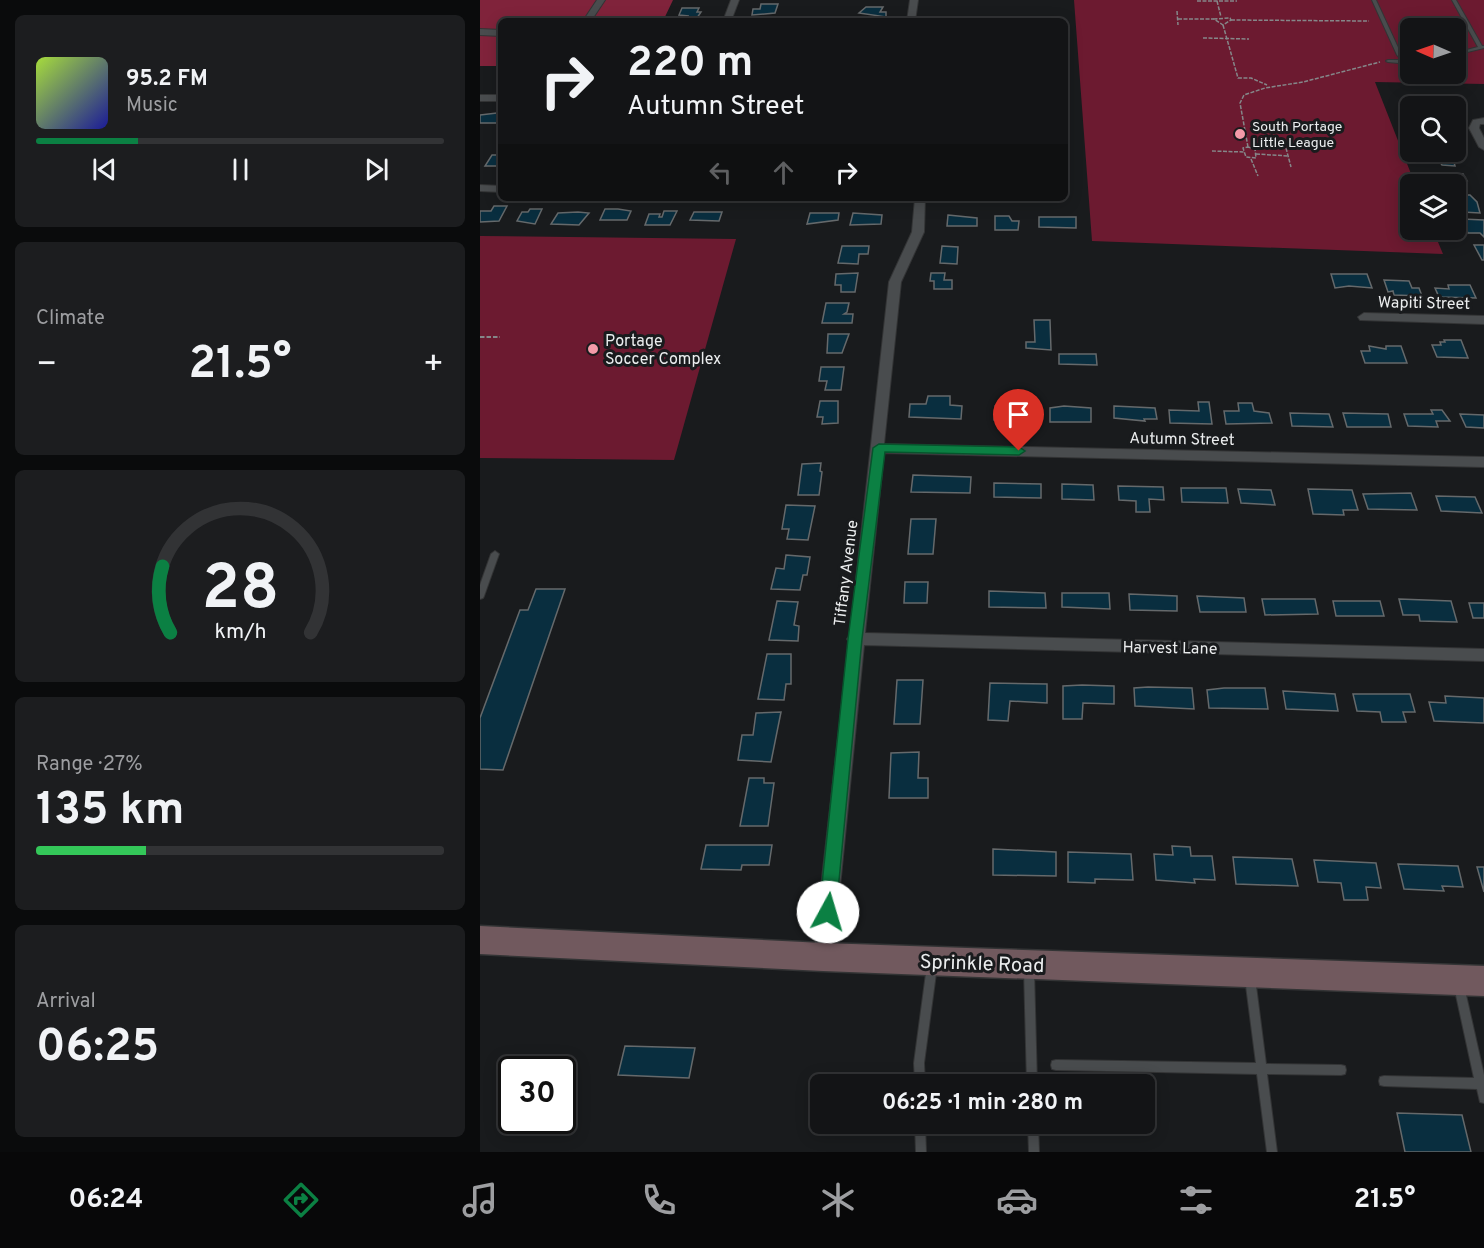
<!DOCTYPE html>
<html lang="en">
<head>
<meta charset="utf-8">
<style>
	:root { --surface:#131416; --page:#1c1d1f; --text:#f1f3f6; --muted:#9d9ea1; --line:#323335; --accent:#0b8043 }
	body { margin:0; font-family:Overpass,sans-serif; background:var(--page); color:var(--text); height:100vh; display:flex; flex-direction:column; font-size:22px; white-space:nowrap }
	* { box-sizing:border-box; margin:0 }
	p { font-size:20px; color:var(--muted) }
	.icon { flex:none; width:33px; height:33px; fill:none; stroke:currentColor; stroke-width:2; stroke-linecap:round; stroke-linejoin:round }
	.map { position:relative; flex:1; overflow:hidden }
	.drawer { display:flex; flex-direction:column; gap:15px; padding:15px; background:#0a0b0c; width:480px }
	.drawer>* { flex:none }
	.guide { position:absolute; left:18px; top:18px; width:570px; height:183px; border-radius:9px; box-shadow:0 3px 15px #0003,0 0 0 2px var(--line); background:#131416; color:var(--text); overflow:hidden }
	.needle { width:39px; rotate:272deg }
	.fabs { position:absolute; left:920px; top:18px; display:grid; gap:12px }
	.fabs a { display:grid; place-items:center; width:66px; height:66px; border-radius:9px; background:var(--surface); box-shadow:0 3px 15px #0003,0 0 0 2px var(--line); font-size:30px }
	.speed { position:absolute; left:18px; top:1056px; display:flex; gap:12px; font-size:30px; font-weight:700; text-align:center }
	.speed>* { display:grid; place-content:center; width:78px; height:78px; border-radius:50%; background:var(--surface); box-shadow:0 3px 15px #0003,0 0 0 2px var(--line); line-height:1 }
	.speed .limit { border:3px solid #111; border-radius:9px; background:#fff; color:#111 }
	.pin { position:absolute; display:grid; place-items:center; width:51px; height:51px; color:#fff; margin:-62px -26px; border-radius:50% 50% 50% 0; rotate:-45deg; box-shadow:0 0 6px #0007 }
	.pin .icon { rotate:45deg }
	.me { position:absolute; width:66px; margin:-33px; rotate:6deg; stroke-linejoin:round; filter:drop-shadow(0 0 4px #0008) }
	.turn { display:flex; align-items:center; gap:21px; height:126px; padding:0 30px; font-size:27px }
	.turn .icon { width:78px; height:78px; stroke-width:2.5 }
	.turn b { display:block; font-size:42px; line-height:51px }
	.lanes { display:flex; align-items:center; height:57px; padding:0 30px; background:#0003; justify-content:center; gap:30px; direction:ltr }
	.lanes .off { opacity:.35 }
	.big { font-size:45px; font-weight:700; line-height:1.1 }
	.drawer .card { flex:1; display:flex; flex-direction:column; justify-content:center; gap:9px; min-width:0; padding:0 21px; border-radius:9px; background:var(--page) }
	.drawer .dial { align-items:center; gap:0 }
	.dial svg { height:156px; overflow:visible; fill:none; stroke:var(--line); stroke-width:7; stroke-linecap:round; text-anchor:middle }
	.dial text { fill:var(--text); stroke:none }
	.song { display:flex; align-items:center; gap:18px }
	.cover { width:72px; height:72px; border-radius:9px; background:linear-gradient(135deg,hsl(80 70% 55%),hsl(240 70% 35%)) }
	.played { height:6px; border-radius:3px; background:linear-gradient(90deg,var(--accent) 25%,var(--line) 25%) }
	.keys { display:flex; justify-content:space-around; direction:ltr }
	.heat { display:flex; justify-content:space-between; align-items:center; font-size:33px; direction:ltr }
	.charge { height:9px; border-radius:4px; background:linear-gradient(90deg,#34c759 27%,var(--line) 0) }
	.trip { position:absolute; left:330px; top:1074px; width:345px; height:60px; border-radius:9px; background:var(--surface); box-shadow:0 3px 15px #0003,0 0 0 2px var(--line); font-weight:700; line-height:60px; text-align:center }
	.dock { display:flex; height:96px; justify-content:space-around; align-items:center; background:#080809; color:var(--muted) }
	.dock .icon { width:42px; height:42px }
	.dock .current { color:var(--accent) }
	.dock b { font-size:27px; color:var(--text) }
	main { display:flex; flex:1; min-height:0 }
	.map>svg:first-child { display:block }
	.green { fill:#6c1a30; fill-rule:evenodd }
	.forest { fill:#80233b }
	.building { fill:#092e3f; stroke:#65696b; stroke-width:1.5 }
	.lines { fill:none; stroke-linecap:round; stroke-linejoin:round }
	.lane-casing { stroke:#333435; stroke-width:2 }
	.street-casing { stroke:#333435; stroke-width:2 }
	.secondary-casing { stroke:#333435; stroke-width:3 }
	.path-far1 { stroke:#858789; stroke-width:1.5; stroke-dasharray:4 1.5; stroke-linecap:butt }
	.path { stroke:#858789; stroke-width:2; stroke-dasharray:4.5 2; stroke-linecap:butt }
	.lane { fill:#494c4e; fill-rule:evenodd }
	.street { fill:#494c4e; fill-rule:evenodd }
	.secondary { fill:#71595e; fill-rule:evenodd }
	.route { fill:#0b8043; stroke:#07532c; stroke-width:1.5 }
	.poi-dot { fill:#f39aa8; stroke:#191b1d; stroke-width:2 }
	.labels { text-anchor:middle; stroke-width:6; stroke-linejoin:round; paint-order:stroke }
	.far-poi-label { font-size:14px; fill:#ebedee; stroke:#191b1d; text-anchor:start }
	.street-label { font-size:16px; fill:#ebedee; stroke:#191b1d }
	.poi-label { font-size:16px; fill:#ebedee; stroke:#191b1d; text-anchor:start }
	.near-street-label { font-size:20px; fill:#ebedee; stroke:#191b1d }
</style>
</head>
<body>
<main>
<section class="drawer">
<div class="card">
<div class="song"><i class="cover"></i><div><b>95.2 FM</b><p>Music</p></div></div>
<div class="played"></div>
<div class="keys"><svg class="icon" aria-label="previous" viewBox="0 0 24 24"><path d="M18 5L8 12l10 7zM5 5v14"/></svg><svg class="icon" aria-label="pause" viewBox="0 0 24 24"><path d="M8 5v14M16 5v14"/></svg><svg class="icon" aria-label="next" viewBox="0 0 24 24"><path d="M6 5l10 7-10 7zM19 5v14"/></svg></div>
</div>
<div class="card"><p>Climate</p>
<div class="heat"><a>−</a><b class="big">21.5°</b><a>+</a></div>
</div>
<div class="card dial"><svg viewBox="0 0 100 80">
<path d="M14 69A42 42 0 1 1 86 69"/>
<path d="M14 69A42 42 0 0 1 10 35" stroke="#0b8043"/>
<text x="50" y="56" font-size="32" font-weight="700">28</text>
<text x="50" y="72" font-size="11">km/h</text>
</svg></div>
<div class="card"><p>Range · 27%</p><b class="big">135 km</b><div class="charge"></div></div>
<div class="card"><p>Arrival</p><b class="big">06:25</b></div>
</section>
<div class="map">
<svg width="1004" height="1152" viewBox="0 0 1004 1152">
	<rect width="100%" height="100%" fill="#191b1d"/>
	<g class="green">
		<path d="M594,0H1004V84L895,82L935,184H930V230H953L963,254L612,241ZM930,28H975V74H930Z"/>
		<polygon points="0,236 256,239 194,460 0,458"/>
	</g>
	<polygon class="forest" points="0,0 193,0 183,21 21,21 21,66 0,66"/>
	<g class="building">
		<polygon points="281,4 298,4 295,13 272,15 273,9 280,9"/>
		<polygon points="386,7 403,7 400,12 406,12 406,17 379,13"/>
		<polygon points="202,8 219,8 217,12 221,12 217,18 207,18 208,16 199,15"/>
		<polygon points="953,98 982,99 986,105 957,105"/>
		<polygon points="17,113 21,113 21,123 0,123 0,115"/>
		<polygon points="953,152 971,152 975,166 962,165"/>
		<polygon points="12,155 21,155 21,170 18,170 21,166 5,166"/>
		<polygon points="960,174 983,174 987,181 980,181 984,187 965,184"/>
		<polygon points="975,195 990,195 997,202 1000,213 982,212 975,206"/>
		<polygon points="14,206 27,206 19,221 0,222 0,211 11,211"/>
		<polygon points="50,209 62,209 55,224 37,221 42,212 48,212"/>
		<polygon points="125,209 138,209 151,211 147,220 120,220"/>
		<polygon points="184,211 197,211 190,225 165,225 169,214 180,214 179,217 182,217"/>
		<polygon points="98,212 109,213 99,225 71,224 78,213"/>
		<polygon points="214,212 242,212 239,221 210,220"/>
		<polygon points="330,213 359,213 358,220 327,224"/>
		<polygon points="373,213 402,215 401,224 370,225"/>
		<polygon points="468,215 497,218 497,226 467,226"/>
		<polygon points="515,216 529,216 532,221 539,221 538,230 515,230"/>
		<polygon points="559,217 596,217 596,228 559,227"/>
		<polygon points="982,219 1004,220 1004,237 1000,233 988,233"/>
		<polygon points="994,245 1004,245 1004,260 1002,260"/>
		<polygon points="362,246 389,246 388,254 379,254 378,264 358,263"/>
		<polygon points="462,246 478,247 477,264 460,263"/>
		<polygon points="378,273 375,292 361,292 361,285 355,285 356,274"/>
		<polygon points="451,273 465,273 464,280 472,280 472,289 454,289 454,281 450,281"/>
		<polygon points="851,274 887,274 892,288 869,286 855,288"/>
		<polygon points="904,280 929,281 932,288 939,288 942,296 914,295 913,291 908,292"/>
		<polygon points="968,285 990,285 996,298 959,297 955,288 969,289"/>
		<polygon points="346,303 369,303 367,312 364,314 373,314 372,323 342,323"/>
		<polygon points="554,320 570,320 571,350 546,348 546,342 555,342"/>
		<polygon points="348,334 369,334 362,353 347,353"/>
		<polygon points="964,340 981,340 988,358 957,357 952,345 961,345 960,342 965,342"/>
		<polygon points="889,346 906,349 906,346 921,346 927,363 885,363 881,351 890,351"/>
		<polygon points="579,354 616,354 617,365 579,364"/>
		<polygon points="341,367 364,367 361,390 345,390 347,381 339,381"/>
		<polygon points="448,396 470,396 470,405 482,406 481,419 429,417 430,404 446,404"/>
		<polygon points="340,401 358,401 358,423 342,424 343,417 337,417"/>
		<polygon points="718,402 729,402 732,424 690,423 689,410 719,411"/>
		<polygon points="758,403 772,403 774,411 789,413 792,423 746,424 744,411 759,411"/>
		<polygon points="515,406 558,407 558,421 514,420"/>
		<polygon points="584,406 611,408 611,422 570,422 570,408"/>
		<polygon points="634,406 675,408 677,419 664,419 665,421 634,418"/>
		<polygon points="951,410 962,410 970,421 956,421 958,427 928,426 924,414 953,414"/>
		<polygon points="810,413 849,414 853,427 812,426"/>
		<polygon points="863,413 908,414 911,427 867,427"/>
		<polygon points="980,414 1004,415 1004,428 986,427"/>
		<polygon points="341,463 340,471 342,472 339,495 318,495 322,464"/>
		<polygon points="433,475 491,477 490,493 431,492"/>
		<polygon points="514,483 561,484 561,498 514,497"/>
		<polygon points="582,484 613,485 614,500 582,499"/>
		<polygon points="638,486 683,487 684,500 669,499 670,512 656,512 656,501 639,500"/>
		<polygon points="701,488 746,488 748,503 702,502"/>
		<polygon points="758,489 791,490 795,505 761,503"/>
		<polygon points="828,489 872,490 878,510 863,510 864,515 833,514"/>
		<polygon points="931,493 937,510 888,509 883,494"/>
		<polygon points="956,496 995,497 1002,513 961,511"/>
		<polygon points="306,505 335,506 328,540 307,539 309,529 302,529"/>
		<polygon points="431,519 456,519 453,554 428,554"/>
		<polygon points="306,555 330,557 327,575 323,575 320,590 291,589 296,568 304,569"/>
		<polygon points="425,582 448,582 447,603 424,603"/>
		<polygon points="56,589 85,589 23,770 0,769 0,718 40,610 48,610"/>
		<polygon points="509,591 565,593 566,608 509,607"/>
		<polygon points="582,593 629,593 630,609 582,607"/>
		<polygon points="649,594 697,596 697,611 650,610"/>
		<polygon points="717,596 764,598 766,612 720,612"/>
		<polygon points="782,599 835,599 838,614 785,615"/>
		<polygon points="919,599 971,601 977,622 940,621 939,615 923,615"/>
		<polygon points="297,601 318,602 314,625 319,626 318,641 289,640"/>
		<polygon points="853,601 900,601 904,616 856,616"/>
		<polygon points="989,603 1004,603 1004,618 993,618"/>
		<polygon points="287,654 311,654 311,684 306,684 304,700 278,699"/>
		<polygon points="417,680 443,680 440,724 414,724"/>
		<polygon points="510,683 567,684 567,703 530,701 528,721 508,720"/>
		<polygon points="602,685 634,686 634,704 603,703 602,719 583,719 583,686"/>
		<polygon points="668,687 712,688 714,709 655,706 654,688"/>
		<polygon points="744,688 785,688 788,709 729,708 727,690"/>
		<polygon points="803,691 855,694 858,711 806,709"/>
		<polygon points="873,694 930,694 935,712 923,712 926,722 902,722 900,712 877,711"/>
		<polygon points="965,696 1004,698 1004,723 954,721 949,702 966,703"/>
		<polygon points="301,712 291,762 258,760 262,735 273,735 276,713"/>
		<polygon points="439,752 438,778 448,778 448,798 409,798 411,753"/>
		<polygon points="269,778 284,778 284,783 294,783 288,826 260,826"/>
		<polygon points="226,845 292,845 289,865 262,865 261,870 221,869"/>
		<polygon points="692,846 710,847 711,856 732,856 735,880 714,879 715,883 676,880 674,854 693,855"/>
		<polygon points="513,849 576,852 576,876 513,875"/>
		<polygon points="588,852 651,854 653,880 615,879 615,883 588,882"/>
		<polygon points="753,857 812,859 818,886 756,884"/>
		<polygon points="834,860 896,863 901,888 886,887 888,900 864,900 861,883 838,882"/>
		<polygon points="918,864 978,866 983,887 962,886 964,891 924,889"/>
		<polygon points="997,867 1004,867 1004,892"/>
		<polygon points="145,1046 215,1048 209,1078 138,1075"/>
		<polygon points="917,1113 982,1115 991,1152 925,1152"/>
	</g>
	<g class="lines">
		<defs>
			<g id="lane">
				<polygon points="892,0 896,0 921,54 927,61 930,61 929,64 908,62 906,61 908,60 922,60 917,55"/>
				<polygon points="972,0 976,0 1002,46 1004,46 1004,48 975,55 975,53 998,47"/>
				<polygon points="15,551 19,554 4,596 3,598 0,599 0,585 11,554"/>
				<polygon points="452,961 455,963 457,966 444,1063 445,1084 435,1084 434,1063 447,966 449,963"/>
				<polygon points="549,965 552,967 554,970 557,1084 547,1084 544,970 546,967"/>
				<polygon points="770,973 773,975 775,978 786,1064 861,1065 865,1066 866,1070 865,1074 861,1075 787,1074 797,1152 787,1152 777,1074 576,1070 572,1069 571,1065 572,1061 576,1060 776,1063 765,978 767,975"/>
				<polygon points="979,981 982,983 984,986 1004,1075 1004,1103 1000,1102 997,1089 904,1086 900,1085 899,1081 900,1077 904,1076 994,1078 974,986 976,983"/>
				<polygon points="435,1124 445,1124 446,1152 436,1152"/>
				<polygon points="548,1124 558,1124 559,1152 549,1152"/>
			</g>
			<g id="street">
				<polygon points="117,0 125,0 111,21 103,21"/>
				<polygon points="251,0 259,0 251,21 243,21"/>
				<polygon points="430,0 438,0 435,21 427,21"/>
				<polygon points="0,29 21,30 21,36 0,35"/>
				<rect x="0" y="95" width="21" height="6"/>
				<polygon points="1004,118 1004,124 1000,124 999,128 1004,138 1004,150 999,147 989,128 993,120"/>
				<polygon points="0,185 21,186 21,192 0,191"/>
				<polygon points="435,198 445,198 444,232 421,282 404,444 1004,457 1004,467 404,453 385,633 1004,649 1004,661 384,645 353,957 350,964 343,966 336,964 333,957 369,642 367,639 370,635 409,282 432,232"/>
				<polygon points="884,313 1004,316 1004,324 880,320 878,317"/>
			</g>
			<polygon id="secondary" points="0,926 343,943 1004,966 1004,996 343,971 0,954"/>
		</defs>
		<use href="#lane" class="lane-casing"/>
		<use href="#street" class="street-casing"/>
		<use href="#secondary" class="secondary-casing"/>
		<g class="path-far1">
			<polyline points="717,1 757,1"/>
			<polyline points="737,1 741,17"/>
			<polyline points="697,11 698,25"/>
			<polygon points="750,18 751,20 743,25 734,19"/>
			<polyline points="698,19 734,19"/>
			<polyline points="751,20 889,21"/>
			<polyline points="743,25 758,78 771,78 787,85"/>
			<polyline points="723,38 769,39"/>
			<polygon points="768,147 775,149 776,158 766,157 763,148"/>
			<polyline points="768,147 760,103 764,95 785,88 823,82 900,62"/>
			<polyline points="806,148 811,167"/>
			<polyline points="732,151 764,152"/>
			<polyline points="776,154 808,156"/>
			<polyline points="771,159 778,176"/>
		</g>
		<polyline class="path" points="0,337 20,337"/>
		<use href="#lane" class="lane"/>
		<use href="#street" class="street"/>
		<use href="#secondary" class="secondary"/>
	</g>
	<polygon class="route" points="399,444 539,447 545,451 539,455 405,452 382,639 356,912 354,918 348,920 341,918 339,912 368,639 393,448"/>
	<g class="poi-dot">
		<circle cx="760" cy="134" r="6"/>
		<circle cx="113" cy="349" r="6"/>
	</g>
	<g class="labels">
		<g class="far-poi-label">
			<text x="772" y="131">South Portage<tspan x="772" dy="16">Little League</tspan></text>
		</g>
		<g class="street-label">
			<text transform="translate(944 302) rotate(1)" y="6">Wapiti Street</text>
			<text transform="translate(702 438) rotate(1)" y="6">Autumn Street</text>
			<text transform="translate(365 573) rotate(-83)" y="6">Tiffany Avenue</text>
			<text transform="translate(690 647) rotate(1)" y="6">Harvest Lane</text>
		</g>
		<g class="poi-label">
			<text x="125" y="346">Portage<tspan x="125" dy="18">Soccer Complex</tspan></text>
		</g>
		<g class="near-street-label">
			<text transform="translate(502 963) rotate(2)" y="7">Sprinkle Road</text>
		</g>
	</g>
</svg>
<div class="fabs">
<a><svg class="needle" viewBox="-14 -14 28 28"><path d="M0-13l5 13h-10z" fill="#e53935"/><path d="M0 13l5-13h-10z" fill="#9d9ea1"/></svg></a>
<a><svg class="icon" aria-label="search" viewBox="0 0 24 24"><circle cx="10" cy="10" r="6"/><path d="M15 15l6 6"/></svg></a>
<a><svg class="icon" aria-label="layers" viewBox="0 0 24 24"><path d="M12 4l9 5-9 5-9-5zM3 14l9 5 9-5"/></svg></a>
</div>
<div class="speed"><div class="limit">30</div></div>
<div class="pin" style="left:539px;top:451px;background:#d93025"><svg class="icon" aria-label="arrive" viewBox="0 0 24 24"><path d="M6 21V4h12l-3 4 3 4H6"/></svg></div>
<svg class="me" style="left:348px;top:912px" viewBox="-20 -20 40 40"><circle r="19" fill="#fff"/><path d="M0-13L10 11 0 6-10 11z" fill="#0b8043"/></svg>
<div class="trip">06:25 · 1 min · 280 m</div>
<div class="guide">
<div class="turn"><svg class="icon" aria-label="right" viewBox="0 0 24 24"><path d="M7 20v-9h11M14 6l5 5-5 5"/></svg><div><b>220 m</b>Autumn Street</div></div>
<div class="lanes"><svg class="icon off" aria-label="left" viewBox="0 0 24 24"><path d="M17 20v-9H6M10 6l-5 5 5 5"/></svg><svg class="icon off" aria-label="ahead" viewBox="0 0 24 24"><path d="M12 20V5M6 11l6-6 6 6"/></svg><svg class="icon" aria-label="right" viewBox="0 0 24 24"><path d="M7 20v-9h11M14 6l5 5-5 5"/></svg></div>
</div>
</div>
</main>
<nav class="dock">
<b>06:24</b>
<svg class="icon current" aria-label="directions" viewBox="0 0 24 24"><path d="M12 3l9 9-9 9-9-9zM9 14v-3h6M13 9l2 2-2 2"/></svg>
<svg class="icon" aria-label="music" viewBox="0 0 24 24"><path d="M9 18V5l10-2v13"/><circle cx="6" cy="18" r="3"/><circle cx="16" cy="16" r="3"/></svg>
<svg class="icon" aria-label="phone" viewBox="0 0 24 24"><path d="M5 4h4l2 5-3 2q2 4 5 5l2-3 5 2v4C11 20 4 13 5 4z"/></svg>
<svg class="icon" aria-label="climate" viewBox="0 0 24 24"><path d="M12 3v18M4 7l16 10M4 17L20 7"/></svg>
<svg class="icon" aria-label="car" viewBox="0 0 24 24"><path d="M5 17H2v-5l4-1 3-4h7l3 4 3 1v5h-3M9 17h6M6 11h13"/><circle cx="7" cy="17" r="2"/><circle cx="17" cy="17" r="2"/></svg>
<svg class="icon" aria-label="filters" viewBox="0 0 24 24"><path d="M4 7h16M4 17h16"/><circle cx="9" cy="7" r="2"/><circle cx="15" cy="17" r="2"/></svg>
<b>21.5°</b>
</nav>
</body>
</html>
